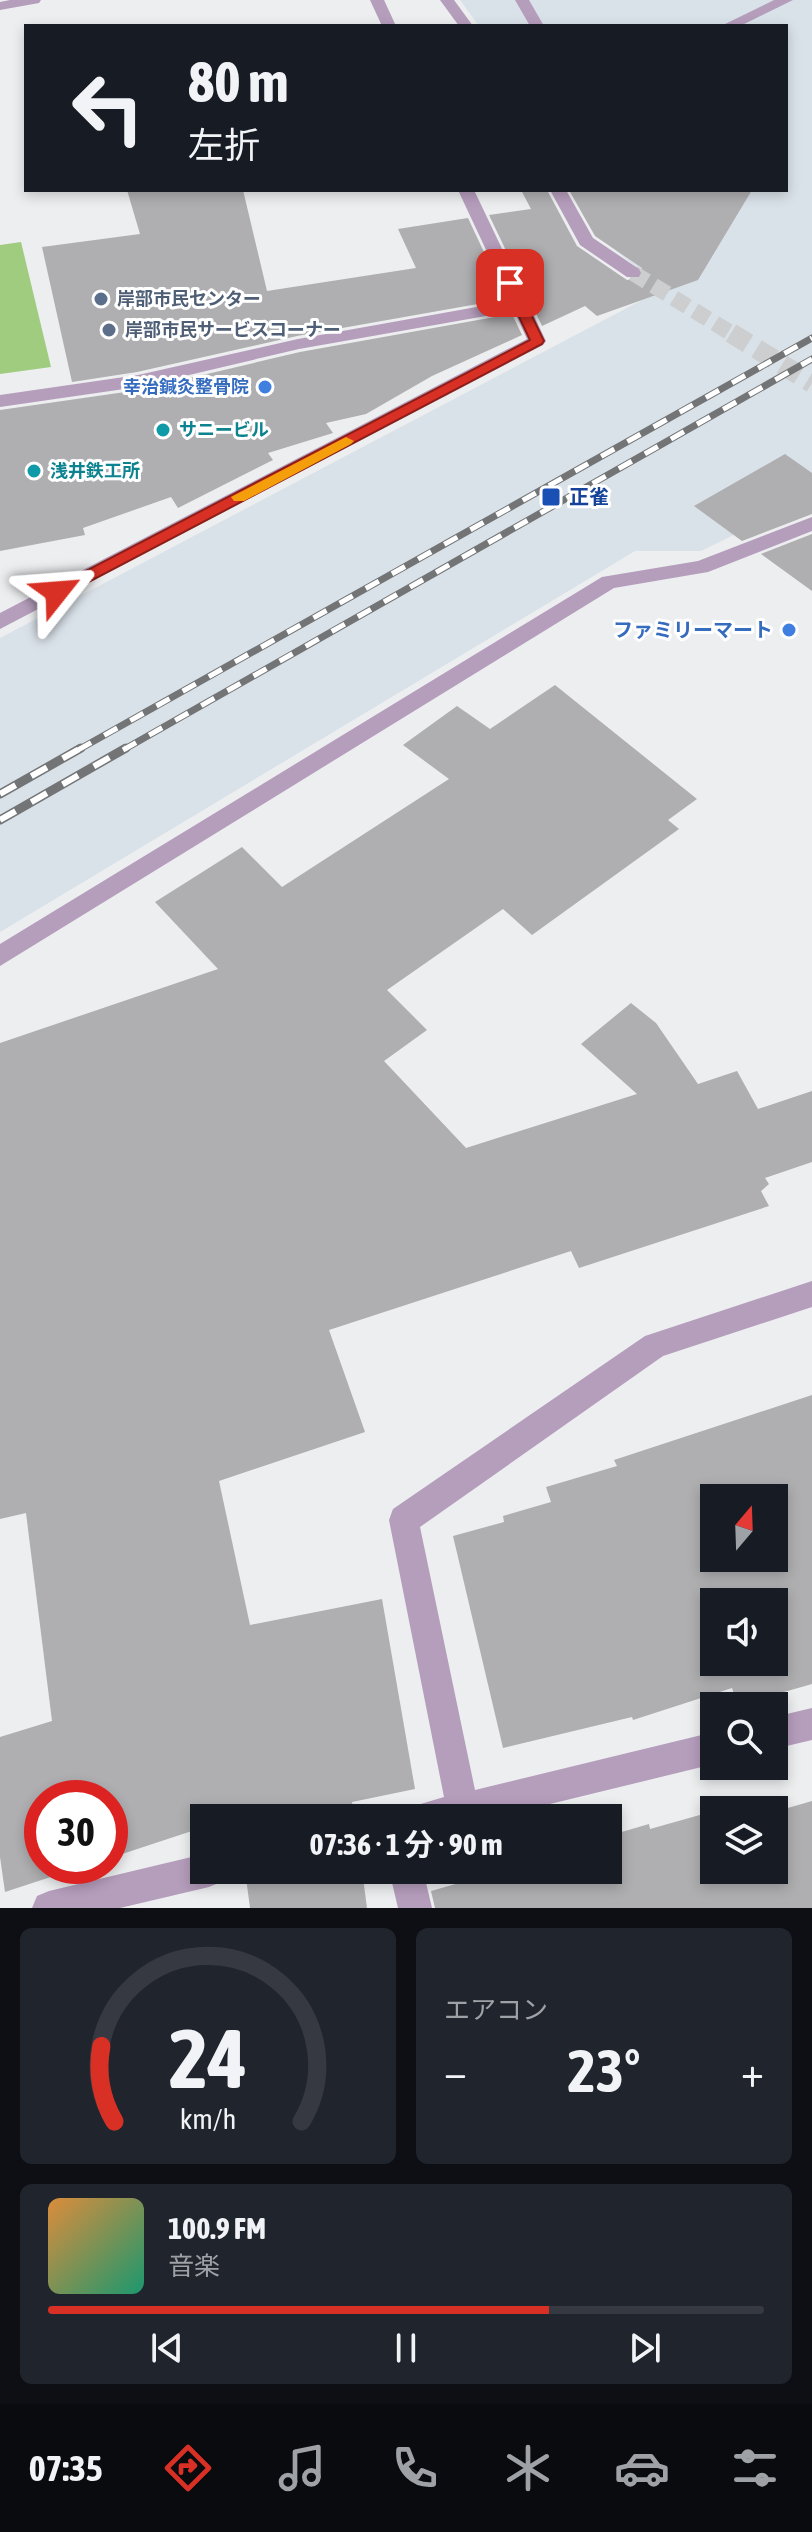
<!DOCTYPE html>
<html lang="ja">
<head>
<meta charset="utf-8">
<style>
	:root { --surface:#171b24; --page:#20242c; --text:#f1f3f6; --muted:#9ea1a6; --line:#363941; --accent:#d93025 }
	body { margin:0; font-family:"Asap Condensed","Noto Sans JP",sans-serif; background:var(--page); color:var(--text); height:100vh; display:flex; flex-direction:column; font-size:30px; white-space:nowrap }
	* { box-sizing:border-box; margin:0 }
	p { font-size:26px; color:var(--muted) }
	.icon { flex:none; width:44px; height:44px; fill:none; stroke:currentColor; stroke-width:2; stroke-linecap:round; stroke-linejoin:round }
	.map { position:relative; height:1908px; overflow:hidden }
	.side { display:flex; flex-direction:column; gap:20px; padding:20px; background:#0d0f14; flex:1 }
	.side>* { flex:none }
	.top-card { position:absolute; left:24px; top:24px; width:764px; height:168px; border-radius:0px; box-shadow:0 4px 12px #0003; background:#171b24; color:var(--text); overflow:hidden }
	.needle { width:52px; rotate:19deg }
	.controls { position:absolute; left:700px; top:1484px; display:grid; gap:16px }
	.controls a { display:grid; place-items:center; width:88px; height:88px; border-radius:0px; background:var(--surface); box-shadow:0 4px 12px #0003; font-size:40px }
	.speed { position:absolute; left:24px; top:1780px; display:flex; gap:16px; font-size:40px; font-weight:700; text-align:center }
	.speed>* { display:grid; place-content:center; width:104px; height:104px; border-radius:50%; background:var(--surface); box-shadow:0 4px 12px #0003; line-height:1 }
	.speed .limit { border:12px solid #d22; background:#fff; color:#111 }
	.pin { position:absolute; display:grid; place-items:center; width:68px; height:68px; color:#fff; margin:-34px; border-radius:16px; box-shadow:0 4px 12px #0006 }
	.me { position:absolute; width:88px; margin:-44px; rotate:62deg; stroke-linejoin:round; filter:drop-shadow(0 0 6px #0008) }
	.turn { display:flex; align-items:center; gap:28px; height:168px; padding:0 32px; font-size:36px }
	.turn .icon { width:104px; height:104px; stroke-width:2.5 }
	.turn b { display:block; font-size:56px; line-height:68px }
	.big { font-size:60px; font-weight:700; line-height:1.1 }
	.side .widget { flex:1; display:flex; flex-direction:column; justify-content:center; gap:12px; min-width:0; padding:0 28px; border-radius:12px; background:var(--page) }
	.side .dial { align-items:center; gap:0 }
	.dial svg { height:208px; overflow:visible; fill:none; stroke:var(--line); stroke-width:7; stroke-linecap:round; text-anchor:middle }
	.dial text { fill:var(--text); stroke:none }
	.song { display:flex; align-items:center; gap:24px }
	.cover { width:96px; height:96px; border-radius:12px; background:linear-gradient(135deg,hsl(30 70% 55%),hsl(160 70% 35%)) }
	.played { height:8px; border-radius:4px; background:linear-gradient(90deg,var(--accent) 70%,var(--line) 70%) }
	.keys { display:flex; justify-content:space-around; direction:ltr }
	.heat { display:flex; justify-content:space-between; align-items:center; font-size:44px; direction:ltr }
	.side .tiles { flex:1; display:grid; gap:20px; grid-template-columns:1fr 1fr }
	.widget:last-child { grid-column:span 2 }
	.trip { position:absolute; left:190px; top:1804px; width:432px; height:80px; border-radius:0px; background:var(--surface); box-shadow:0 4px 12px #0003; font-weight:700; line-height:80px; text-align:center }
	.tabs { display:flex; height:128px; justify-content:space-around; align-items:center; background:#090b0e; color:var(--muted) }
	.tabs .icon { width:56px; height:56px }
	.tabs .on { color:var(--accent) }
	.tabs b { font-size:36px; color:var(--text) }
	.map>svg:first-child { display:block }
	.built { fill:#dae2e9 }
	.green { fill:#9fcc7f }
	.building { fill:#afaeb0; fill-rule:evenodd }
	.lines { fill:none; stroke-linecap:round; stroke-linejoin:round }
	.minor-tunnel-far1 { stroke:#cccecf; stroke-width:16; stroke-dasharray:16 8; stroke-linecap:butt }
	.minor-tunnel { stroke:#cccecf; stroke-width:20; stroke-dasharray:20 10; stroke-linecap:butt }
	.minor { fill:#b59dbc; fill-rule:evenodd }
	.rail-far1-casing { stroke:#737475; stroke-width:7 }
	.rail-casing { stroke:#737475; stroke-width:9 }
	.rail-far1 { stroke:#fff; stroke-width:5; stroke-dasharray:15; stroke-linecap:butt }
	.rail { stroke:#fff; stroke-width:6; stroke-dasharray:18; stroke-linecap:butt }
	.route { fill:#d93025; stroke:#8d1f18; stroke-width:2 }
	.slow { fill:#f59e0b }
	.service-dot { fill:#5c6f8a; stroke:#fff; stroke-width:3 }
	.shop-dot { fill:#3f7fe0; stroke:#fff; stroke-width:3 }
	.culture-dot { fill:#0f9aa8; stroke:#fff; stroke-width:3 }
	.transit-dot { fill:#1a4fb4; stroke:#fff; stroke-width:3 }
	.labels { text-anchor:middle; stroke-width:6; stroke-linejoin:round; paint-order:stroke }
	.far-service-label { font-size:18px; font-weight:bold; fill:#4e5e75; stroke:#fff; text-anchor:start }
	.far-shop-label { font-size:18px; font-weight:bold; fill:#366cbe; stroke:#fff; text-anchor:end }
	.far-culture-label { font-size:18px; font-weight:bold; fill:#0d838f; stroke:#fff; text-anchor:start }
	.transit-label { font-size:20px; font-weight:bold; fill:#164399; stroke:#fff; text-anchor:start }
	.shop-label { font-size:20px; font-weight:bold; fill:#366cbe; stroke:#fff; text-anchor:end }
</style>
</head>
<body>
<div class="map">
<svg width="812" height="1908" viewBox="0 0 812 1908">
	<rect width="100%" height="100%" fill="#eceeef"/>
	<polygon class="built" points="460,0 812,0 812,497 701,551 635,551 0,932 0,638 663,289 593,232 569,190 786,190 786,26 479,26"/>
	<polygon class="green" points="21,242 51,367 0,374 0,245"/>
	<g class="building">
		<polygon points="127,190 243,190 267,291 416,268 398,229 468,218 506,299 297,336 137,372 72,382 42,247 140,234"/>
		<polygon points="521,190 547,190 577,246 627,280 642,278 642,268 595,236 569,190 752,190 698,280 597,316 585,306 542,326 489,215 531,209"/>
		<polygon points="512,314 522,335 432,376 366,414 326,423 333,433 268,453 273,460 178,508 171,497 83,528 85,535 0,551 0,410 139,390 300,352"/>
		<polygon points="785,454 812,473 812,514 742,541 694,506"/>
		<polygon points="812,534 812,591 761,554"/>
		<polygon points="555,685 697,799 668,820 679,829 532,935 503,909 387,990 427,1030 384,1061 466,1148 637,1094 581,1044 631,1003 656,1023 698,1084 737,1071 758,1109 812,1091 812,1162 765,1178 769,1184 761,1191 769,1206 579,1268 571,1251 329,1330 365,1432 219,1481 250,1625 382,1599 415,1789 352,1802 355,1818 204,1818 204,1827 110,1858 110,1798 42,1798 42,1866 84,1866 5,1892 0,1857 0,1737 52,1721 26,1513 0,1519 0,1043 218,969 155,902 242,847 282,887 449,779 403,745 457,706 490,729"/>
		<path d="M812,1395V1684L738,1705L732,1688L633,1720L632,1717L503,1748L453,1536L504,1522L503,1516L551,1502L546,1487L617,1466L614,1460ZM714,1498H774V1558H714ZM714,1602H774V1662H714Z"/>
		<polygon points="812,1801 812,1908 435,1908 431,1891 505,1870 608,1870 608,1836 649,1824 650,1829 714,1811 714,1870 774,1870 774,1812"/>
		<polygon points="245,1870 362,1870 367,1908 250,1908"/>
	</g>
	<g class="lines">
		<polyline class="minor-tunnel-far1" points="633,273 734,335"/>
		<polyline class="minor-tunnel" points="731,333 812,383"/>
		<g class="minor">
			<polygon points="10,0 41,0 39,3 0,10 0,2"/>
			<polygon points="370,0 384,0 396,26 382,26"/>
			<polygon points="440,0 454,0 473,26 459,26"/>
			<polygon points="515,0 529,0 544,26 530,26"/>
			<polygon points="774,0 793,0 740,26 721,26"/>
			<polygon points="458,190 474,190 546,341 543,345 0,629 0,613 527,339 514,311 299,349 138,387 0,407 0,395 138,375 298,339 510,301"/>
			<polygon points="550,190 566,190 593,238 639,269 641,273 639,277 627,277 580,245"/>
			<polygon points="812,517 812,531 708,572 614,588 0,966 0,944 602,577 698,561"/>
			<polygon points="812,1281 812,1307 663,1356 420,1527 475,1790 714,1732 714,1764 493,1818 410,1818 414,1806 444,1797 389,1520 393,1509 645,1336"/>
			<polygon points="812,1708 812,1740 774,1749 774,1717"/>
			<polygon points="204,1854 204,1870 226,1870 221,1882 209,1887 120,1908 32,1908 37,1896 49,1891"/>
			<polygon points="389,1870 423,1870 432,1908 398,1908"/>
		</g>
		<defs>
			<g id="rail-far1">
				<polyline points="78,750 812,338"/>
				<polyline points="123,750 812,359"/>
			</g>
			<g id="rail">
				<polyline points="0,794 81,748"/>
				<polyline points="0,820 126,748"/>
			</g>
		</defs>
		<use href="#rail-far1" class="rail-far1-casing"/>
		<use href="#rail" class="rail-casing"/>
		<use href="#rail-far1" class="rail-far1"/>
		<use href="#rail" class="rail"/>
	</g>
	<polygon class="route" points="505,280 516,283 544,341 542,344 62,596 51,596 51,589 530,340 503,283"/>
	<polygon class="slow" points="346,437 354,441 351,444 244,501 234,501 231,497"/>
	<g class="service-dot">
		<circle cx="101" cy="299" r="8"/>
		<circle cx="109" cy="330" r="8"/>
	</g>
	<g class="shop-dot">
		<circle cx="265" cy="387" r="8"/>
		<circle cx="789" cy="630" r="8"/>
	</g>
	<g class="culture-dot">
		<circle cx="163" cy="430" r="8"/>
		<circle cx="34" cy="471" r="8"/>
	</g>
	<rect class="transit-dot" x="541" y="487" width="20" height="20" rx="4"/>
	<g class="labels">
		<g class="far-service-label">
			<text x="117" y="305">岸部市民センター</text>
			<text x="125" y="336">岸部市民サービスコーナー</text>
		</g>
		<g class="far-shop-label">
			<text x="249" y="393">幸治鍼灸整骨院</text>
		</g>
		<g class="far-culture-label">
			<text x="179" y="436">サニービル</text>
			<text x="50" y="477">浅井鉄工所</text>
		</g>
		<g class="transit-label">
			<text x="569" y="504">正雀</text>
		</g>
		<g class="shop-label">
			<text x="773" y="637">ファミリーマート</text>
		</g>
	</g>
</svg>
<div class="controls">
<a><svg class="needle" viewBox="-14 -14 28 28"><path d="M0-13l5 13h-10z" fill="#e53935"/><path d="M0 13l5-13h-10z" fill="#9ea1a6"/></svg></a>
<a><svg class="icon" aria-label="sound" viewBox="0 0 24 24"><path d="M4 9h4l5-4v14l-5-4H4zM17 9q2 3 0 6"/></svg></a>
<a><svg class="icon" aria-label="search" viewBox="0 0 24 24"><circle cx="10" cy="10" r="6"/><path d="M15 15l6 6"/></svg></a>
<a><svg class="icon" aria-label="layers" viewBox="0 0 24 24"><path d="M12 4l9 5-9 5-9-5zM3 14l9 5 9-5"/></svg></a>
</div>
<div class="speed"><div class="limit">30</div></div>
<div class="pin" style="left:510px;top:283px;background:#d93025"><svg class="icon" aria-label="arrive" viewBox="0 0 24 24"><path d="M6 21V4h12l-3 4 3 4H6"/></svg></div>
<svg class="me" style="left:57px;top:592px" viewBox="-20 -20 40 40"><path d="M0-17L14 15 0 8-14 15z" fill="#d93025" stroke="#fff" stroke-width="4"/></svg>
<div class="trip">07:36 · 1 分 · 90 m</div>
<div class="top-card">
<div class="turn"><svg class="icon" aria-label="left" viewBox="0 0 24 24"><path d="M17 20v-9H6M10 6l-5 5 5 5"/></svg><div><b>80 m</b>左折</div></div>
</div>
</div>
<section class="side">
<div class="tiles">
<div class="widget dial"><svg viewBox="0 0 100 80">
<path d="M14 69A42 42 0 1 1 86 69"/>
<path d="M14 69A42 42 0 0 1 9 40" stroke="#d93025"/>
<text x="50" y="56" font-size="32" font-weight="700">24</text>
<text x="50" y="72" font-size="11">km/h</text>
</svg></div>
<div class="widget"><p>エアコン</p>
<div class="heat"><a>−</a><b class="big">23°</b><a>+</a></div>
</div>
<div class="widget">
<div class="song"><i class="cover"></i><div><b>100.9 FM</b><p>音楽</p></div></div>
<div class="played"></div>
<div class="keys"><svg class="icon" aria-label="previous" viewBox="0 0 24 24"><path d="M18 5L8 12l10 7zM5 5v14"/></svg><svg class="icon" aria-label="pause" viewBox="0 0 24 24"><path d="M8 5v14M16 5v14"/></svg><svg class="icon" aria-label="next" viewBox="0 0 24 24"><path d="M6 5l10 7-10 7zM19 5v14"/></svg></div>
</div>
</div>
</section>
<nav class="tabs">
<b>07:35</b>
<svg class="icon on" aria-label="directions" viewBox="0 0 24 24"><path d="M12 3l9 9-9 9-9-9zM9 14v-3h6M13 9l2 2-2 2"/></svg>
<svg class="icon" aria-label="music" viewBox="0 0 24 24"><path d="M9 18V5l10-2v13"/><circle cx="6" cy="18" r="3"/><circle cx="16" cy="16" r="3"/></svg>
<svg class="icon" aria-label="phone" viewBox="0 0 24 24"><path d="M5 4h4l2 5-3 2q2 4 5 5l2-3 5 2v4C11 20 4 13 5 4z"/></svg>
<svg class="icon" aria-label="climate" viewBox="0 0 24 24"><path d="M12 3v18M4 7l16 10M4 17L20 7"/></svg>
<svg class="icon" aria-label="car" viewBox="0 0 24 24"><path d="M5 17H2v-5l4-1 3-4h7l3 4 3 1v5h-3M9 17h6M6 11h13"/><circle cx="7" cy="17" r="2"/><circle cx="17" cy="17" r="2"/></svg>
<svg class="icon" aria-label="filters" viewBox="0 0 24 24"><path d="M4 7h16M4 17h16"/><circle cx="9" cy="7" r="2"/><circle cx="15" cy="17" r="2"/></svg>
</nav>
</body>
</html>
